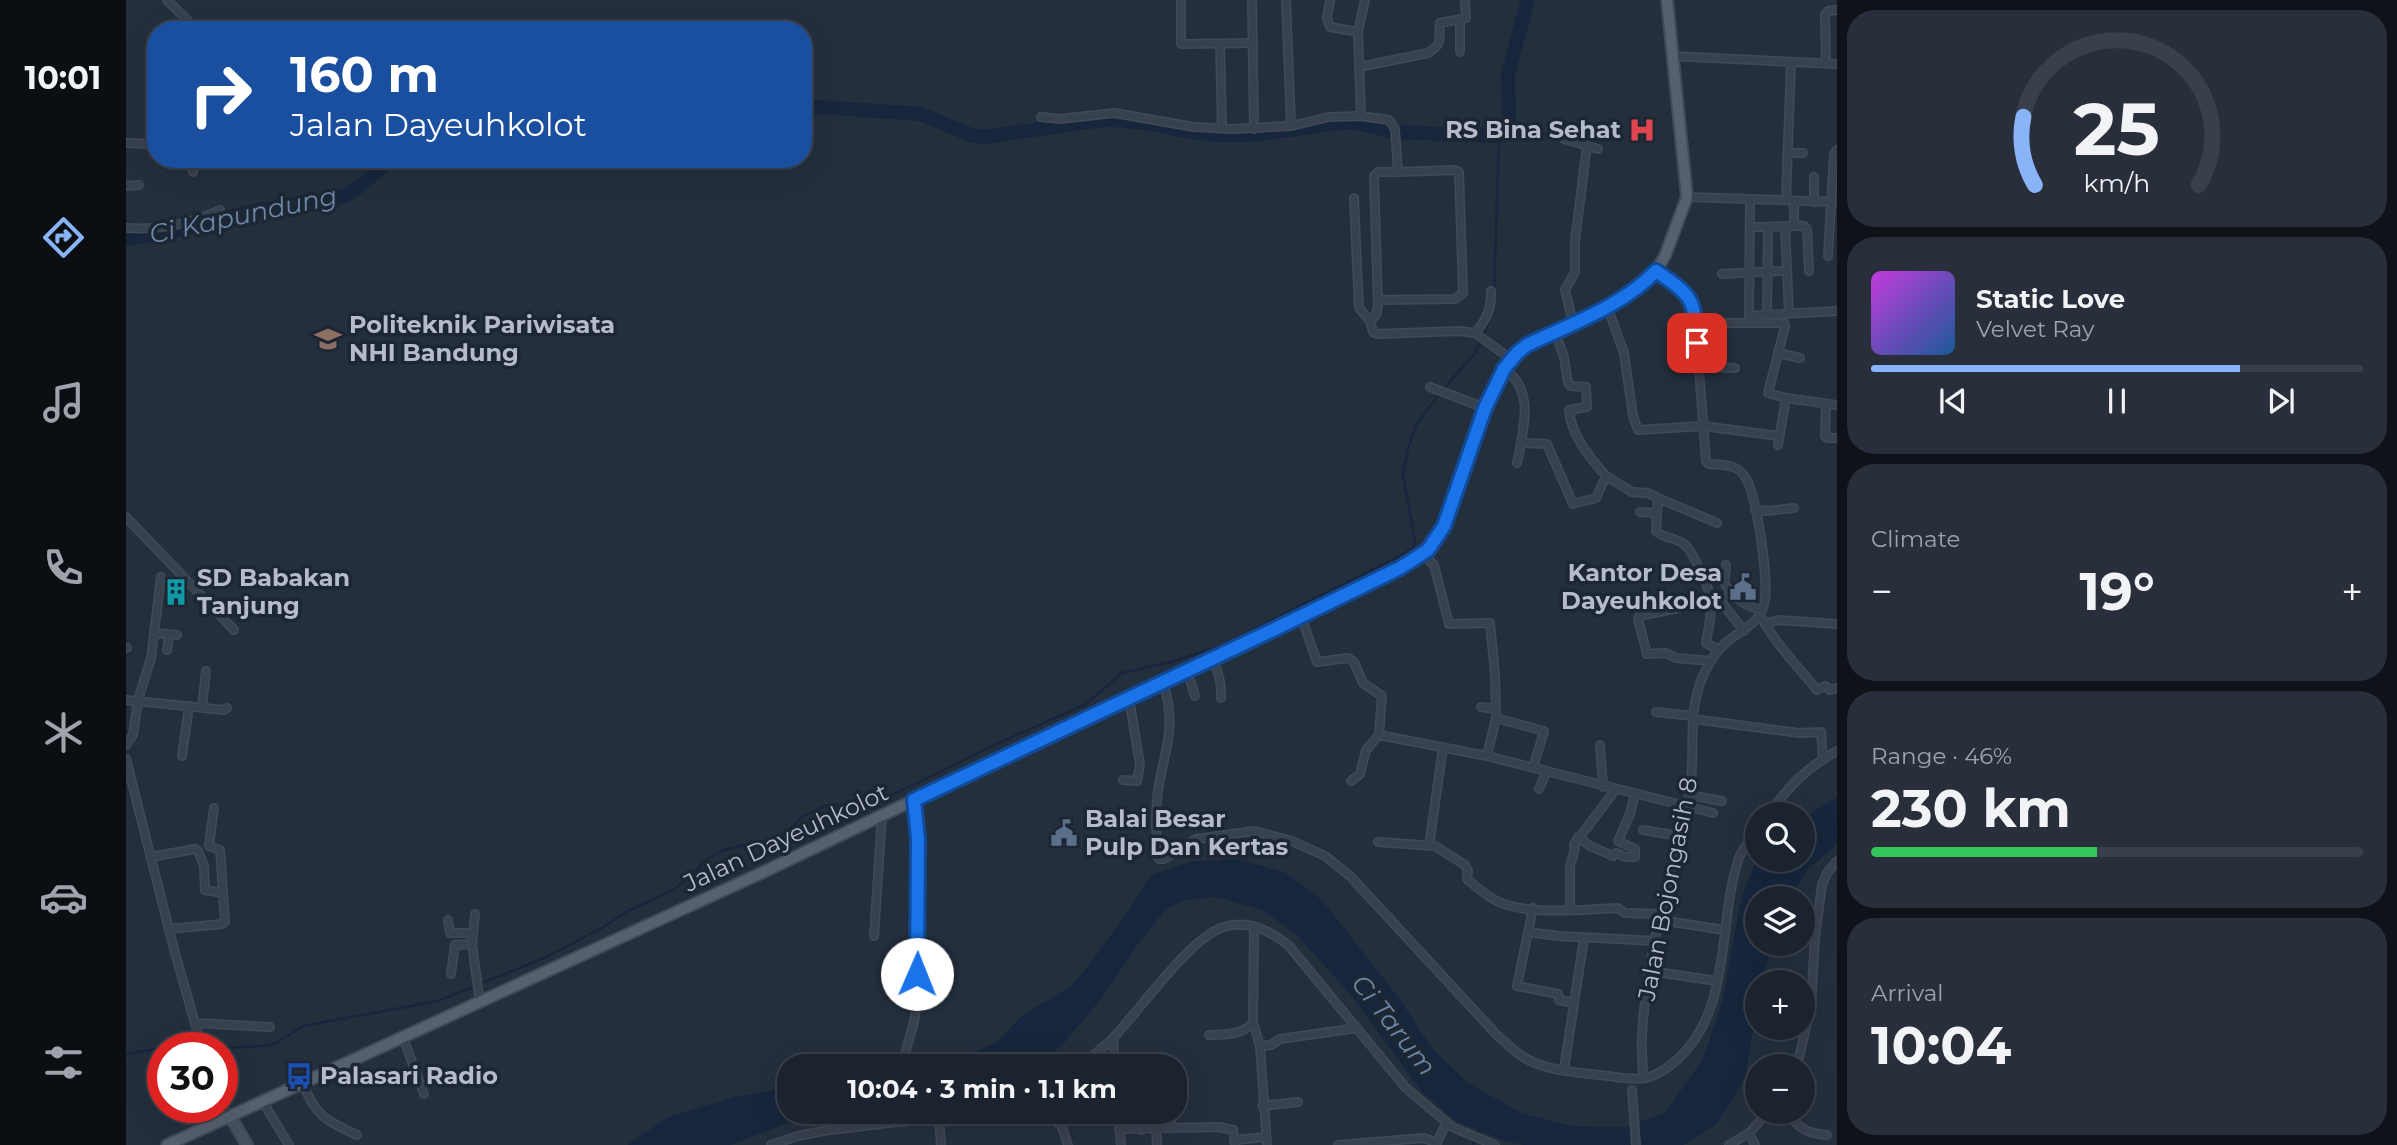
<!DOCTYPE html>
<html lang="en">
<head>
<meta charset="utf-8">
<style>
	:root { --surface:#1b232e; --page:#282f3a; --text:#f1f3f6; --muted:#a0a4aa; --line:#39404a; --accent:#8ab4f8 }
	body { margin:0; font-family:Montserrat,sans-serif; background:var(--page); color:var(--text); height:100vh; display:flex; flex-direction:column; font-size:26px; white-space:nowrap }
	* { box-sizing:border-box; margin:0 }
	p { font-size:23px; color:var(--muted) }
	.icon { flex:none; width:38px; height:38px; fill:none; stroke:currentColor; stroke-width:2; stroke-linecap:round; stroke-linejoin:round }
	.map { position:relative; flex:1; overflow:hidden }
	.panel { display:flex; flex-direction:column; gap:10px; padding:10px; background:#0f1319; width:560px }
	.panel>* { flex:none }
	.banner { position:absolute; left:21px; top:21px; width:665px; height:147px; border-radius:28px; box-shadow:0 7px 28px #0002,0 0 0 2px var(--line); background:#1a4fa0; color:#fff; overflow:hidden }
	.fabs { position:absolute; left:1619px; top:802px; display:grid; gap:14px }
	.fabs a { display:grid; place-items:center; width:70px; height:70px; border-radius:50%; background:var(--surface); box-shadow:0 7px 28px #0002,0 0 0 2px var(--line); font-size:35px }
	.speed { position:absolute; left:21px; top:1032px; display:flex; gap:14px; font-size:35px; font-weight:700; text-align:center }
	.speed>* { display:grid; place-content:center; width:91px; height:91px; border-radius:50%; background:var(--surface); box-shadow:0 7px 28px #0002,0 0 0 2px var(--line); line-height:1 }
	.speed .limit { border:10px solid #d22; background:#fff; color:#111 }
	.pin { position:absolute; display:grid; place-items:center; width:60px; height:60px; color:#fff; margin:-30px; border-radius:14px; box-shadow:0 4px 10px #0006 }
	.me { position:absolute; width:77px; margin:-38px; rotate:1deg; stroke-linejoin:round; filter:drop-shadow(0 0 5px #0008) }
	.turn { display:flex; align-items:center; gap:24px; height:147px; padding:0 28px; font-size:32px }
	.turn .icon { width:91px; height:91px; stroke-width:2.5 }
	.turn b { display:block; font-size:49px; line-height:60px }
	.big { font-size:52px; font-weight:700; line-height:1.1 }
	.panel .widget { flex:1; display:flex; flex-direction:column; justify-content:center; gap:10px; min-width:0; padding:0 24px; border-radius:28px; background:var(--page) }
	.panel .dial { align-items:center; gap:0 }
	.dial svg { height:182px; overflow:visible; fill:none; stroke:var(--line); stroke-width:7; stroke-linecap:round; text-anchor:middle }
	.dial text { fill:var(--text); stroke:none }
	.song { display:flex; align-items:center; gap:21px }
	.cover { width:84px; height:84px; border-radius:10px; background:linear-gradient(135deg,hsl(290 70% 55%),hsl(210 70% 35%)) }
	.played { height:7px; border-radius:4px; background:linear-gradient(90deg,var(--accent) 75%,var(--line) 75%) }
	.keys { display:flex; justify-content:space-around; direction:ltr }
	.heat { display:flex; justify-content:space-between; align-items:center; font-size:38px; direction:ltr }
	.charge { height:10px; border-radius:5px; background:linear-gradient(90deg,#34c759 46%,var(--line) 0) }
	.trip { position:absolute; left:651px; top:1054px; width:410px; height:70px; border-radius:28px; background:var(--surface); box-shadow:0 7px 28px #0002,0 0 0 2px var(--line); font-weight:700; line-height:70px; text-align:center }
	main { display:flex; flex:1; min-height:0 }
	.dock { display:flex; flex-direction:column; width:126px; justify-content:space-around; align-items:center; background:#0b0e12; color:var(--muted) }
	.dock .icon { width:49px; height:49px }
	.dock .active { color:var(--accent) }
	.dock b { font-size:32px; color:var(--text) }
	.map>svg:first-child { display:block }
	.water { fill:#17263c }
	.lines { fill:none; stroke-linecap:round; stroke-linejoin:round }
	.stream { stroke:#17263c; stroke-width:2.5 }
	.river { stroke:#17263c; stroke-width:14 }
	.minor-casing { stroke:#414a57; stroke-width:10 }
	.secondary-casing { stroke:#414a57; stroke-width:14 }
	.primary-casing { stroke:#414a57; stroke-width:14 }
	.minor { stroke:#38414e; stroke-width:7 }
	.secondary { stroke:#465061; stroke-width:10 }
	.primary { stroke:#56606e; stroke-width:10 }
	.route-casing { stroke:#114b97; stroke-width:18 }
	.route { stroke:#1a73e8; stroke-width:12 }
	.labels { text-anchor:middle; stroke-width:7; stroke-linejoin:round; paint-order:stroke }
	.poi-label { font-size:24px; font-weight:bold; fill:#b4bcc9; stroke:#1d2633; text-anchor:start }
	.street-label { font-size:24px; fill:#b4bcc9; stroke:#1d2633 }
	.water-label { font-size:26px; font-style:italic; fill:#6d86a8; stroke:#1d2633 }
</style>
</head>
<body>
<main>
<nav class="dock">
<b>10:01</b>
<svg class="icon active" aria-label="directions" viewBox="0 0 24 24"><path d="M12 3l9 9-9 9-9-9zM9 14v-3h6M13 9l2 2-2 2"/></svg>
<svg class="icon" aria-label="music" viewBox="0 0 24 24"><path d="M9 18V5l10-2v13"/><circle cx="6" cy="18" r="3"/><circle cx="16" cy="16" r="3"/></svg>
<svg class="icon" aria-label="phone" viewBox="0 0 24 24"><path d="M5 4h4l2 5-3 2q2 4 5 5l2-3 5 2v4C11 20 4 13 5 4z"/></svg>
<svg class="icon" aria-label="climate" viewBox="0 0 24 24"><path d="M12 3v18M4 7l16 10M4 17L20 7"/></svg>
<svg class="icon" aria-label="car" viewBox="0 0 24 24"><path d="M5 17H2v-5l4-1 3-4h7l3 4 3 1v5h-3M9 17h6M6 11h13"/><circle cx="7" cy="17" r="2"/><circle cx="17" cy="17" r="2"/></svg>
<svg class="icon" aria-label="filters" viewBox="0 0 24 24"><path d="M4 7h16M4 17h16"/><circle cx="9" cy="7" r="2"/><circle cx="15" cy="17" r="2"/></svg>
</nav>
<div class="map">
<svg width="1711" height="1145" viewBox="0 0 1711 1145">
	<rect width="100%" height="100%" fill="#242f3e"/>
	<g class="water">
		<polygon points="1711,797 1711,844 1681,870 1664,898 1631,898 1631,943 1646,943 1636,982 1631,982 1631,1008 1619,1078 1591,1124 1557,1145 1398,1145 1379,1141 1330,1121 1296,1092 1225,995 1169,933 1136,910 1091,897 1058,900 1039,910 1012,944 975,999 937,1044 910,1066 811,1066 870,1043 898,1014 942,988 960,969 1006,906 1025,875 1068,861 1111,859 1160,873 1196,900 1273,998 1305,1047 1342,1083 1395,1113 1446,1126 1499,1127 1539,1113 1577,1059 1596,1002 1615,899 1631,858 1676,859 1677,818"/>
		<polygon points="663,1088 663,1111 774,1111 662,1123 604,1145 501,1145 542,1117 612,1096"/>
	</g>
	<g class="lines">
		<g class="stream">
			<polyline points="1368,295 1373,136"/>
			<polyline points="0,1054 57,1044 97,1048 137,1046 150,1043 177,1026 312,1001 418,958 476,928 502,911 549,889 584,857 598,850 627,843 645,842 660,833 677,816 699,806 710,805 723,808 744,804 764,796 875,742 960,704 996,673 1045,662 1094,646 1281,552 1287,547 1289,542 1277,474 1282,449 1290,425 1317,389 1347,356 1355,342 1364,316"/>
			<polyline points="1347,1145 1353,1128"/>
		</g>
		<g class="river">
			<path d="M677,106L795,114L845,135L858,137L976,120C1017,119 1054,133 1095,135C1137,137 1177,126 1219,123H1232L1267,132L1373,136L1379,133L1383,125L1382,74L1402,0"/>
			<path d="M0,238C44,236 84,220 127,211C158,204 194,209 222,194C238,185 251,171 264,159"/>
		</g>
		<defs>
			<g id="minor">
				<polyline points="41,0 71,30"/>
				<polyline points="1055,0 1055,44 1127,43"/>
				<polyline points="1126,0 1128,129"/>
				<polyline points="1160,0 1165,126"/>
				<polyline points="1204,0 1201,18 1204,27 1232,32"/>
				<polyline points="1094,44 1096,128"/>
				<polyline points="1334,52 1334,19"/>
				<polyline points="1545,56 1711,64"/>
				<polyline points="1700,64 1699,15 1702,11 1711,10"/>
				<path d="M1233,67L1302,53C1318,43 1312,39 1314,23L1340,18L1339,0"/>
				<polyline points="1235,116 1232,32 1239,0"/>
				<polyline points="915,117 934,119 988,113 1068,127 1105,129 1165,126 1203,117 1235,116 1263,120 1269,129 1272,172 1252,172 1248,176 1252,305 1250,315 1244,321 1247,332 1251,334 1333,331 1349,333 1385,359"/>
				<polyline points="1438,139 1472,149"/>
				<polyline points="0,143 30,144"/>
				<polyline points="1661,153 1677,153"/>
				<polyline points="67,159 67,172"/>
				<polyline points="198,159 198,164"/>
				<polyline points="0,186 13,185"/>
				<polyline points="1561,197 1711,202"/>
				<polyline points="1228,198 1233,308 1244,321"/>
				<polyline points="1624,200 1623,316 1711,311"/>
				<polyline points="1660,200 1665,62"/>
				<polyline points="1668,201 1668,226"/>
				<polyline points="1688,202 1688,177"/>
				<polyline points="1659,226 1678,226 1681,229 1683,271"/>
				<polyline points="1625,227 1642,227 1641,315"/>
				<polyline points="1642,227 1659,226 1663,313"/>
				<path d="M0,228C32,230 65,224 94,210"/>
				<polyline points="1702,256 1708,154 1711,150"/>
				<polyline points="1596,274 1654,271"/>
				<polyline points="1252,300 1329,299 1337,293 1333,172 1329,170 1272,172"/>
				<polyline points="1481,306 1498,353 1507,416 1512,430 1577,426 1653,436"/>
				<polyline points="1447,323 1439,290 1449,272 1449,241 1461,145"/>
				<polyline points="1570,323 1658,323 1659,326 1642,393 1660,398 1711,405"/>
				<path d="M1429,332L1438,357L1442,383L1445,386L1460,387L1461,407L1443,410C1445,435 1464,458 1480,476"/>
				<path d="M1349,333C1360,321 1366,307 1365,291"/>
				<polyline points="1652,353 1674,358"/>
				<polyline points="1572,367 1609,368"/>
				<path d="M1378,369C1410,390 1397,432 1391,463"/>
				<polyline points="1304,387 1359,408"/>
				<polyline points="1700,404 1699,436 1701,438 1711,438"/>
				<polyline points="1395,443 1421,444 1447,504 1470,498 1480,476 1506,492 1522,493 1532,498"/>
				<polyline points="1652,445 1660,398"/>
				<polyline points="1629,510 1641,511 1668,508"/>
				<polyline points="1514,512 1530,513"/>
				<polyline points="0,517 108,630"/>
				<path d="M1591,523L1532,498L1530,531C1538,539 1551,537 1559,545C1566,551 1569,560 1573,568C1590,601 1586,608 1580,643L1593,650"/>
				<polyline points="1296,554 1308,565 1323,624 1364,623 1369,674 1370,718 1418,731 1407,768"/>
				<path d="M1600,565L1598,583C1609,599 1618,606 1636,610"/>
				<polyline points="1605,593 1598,600 1597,604 1618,631"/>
				<path d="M1634,615C1650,645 1670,664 1691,690L1699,686L1704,690L1711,688"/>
				<polyline points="1175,616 1191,662 1222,658 1228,662 1237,683 1256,696 1253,735 1240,750 1234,774 1225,781"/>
				<polyline points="1639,624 1652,620 1711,624"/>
				<polyline points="28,633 51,635"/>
				<polyline points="0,648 1,648"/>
				<polyline points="41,650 43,636"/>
				<path d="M1084,659C1094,671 1095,684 1095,698"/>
				<polyline points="1585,661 1550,658 1540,653 1521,654 1512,619 1513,616 1562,606 1585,596"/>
				<polyline points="1061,670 1069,696"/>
				<path d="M1037,682C1050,725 1041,743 1033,784C1029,808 1030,832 1031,856L1033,859H1038L1070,839L1128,831L1166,841L1199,856L1224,876L1370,1034C1382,1045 1394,1057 1409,1063C1431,1072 1459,1073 1483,1076C1495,1078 1508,1080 1520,1078C1532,1075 1543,1067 1552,1059C1607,1008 1591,923 1613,858C1616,848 1625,840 1631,831"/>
				<polyline points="0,700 98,710 101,708"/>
				<polyline points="76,707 80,671"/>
				<polyline points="1355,707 1369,709"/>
				<polyline points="1530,712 1567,716"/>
				<polyline points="1567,719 1673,733 1695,732 1697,759"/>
				<polyline points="1253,735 1361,756 1587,813"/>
				<polyline points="0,745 7,735 12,700 25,658 35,577"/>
				<polyline points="1474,745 1477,787"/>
				<polyline points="56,756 63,706"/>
				<polyline points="1361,756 1370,718"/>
				<polyline points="0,759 49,953 76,1048"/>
				<polyline points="997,780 1011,781 1014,765 1003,698"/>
				<polyline points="1413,789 1421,771"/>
				<polyline points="1563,795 1596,801"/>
				<path d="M1643,814C1660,789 1684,765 1711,751"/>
				<polyline points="1517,830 1553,836"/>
				<polyline points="1453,838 1490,789"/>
				<path d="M1252,842L1309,846L1339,865L1342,871L1341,879C1351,887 1361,897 1373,902C1406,916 1456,909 1492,908L1499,913L1535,914"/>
				<polyline points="1303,846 1317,747"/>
				<polyline points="24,857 69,849 72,851 78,866 79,890 97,893"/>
				<polyline points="1407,908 1391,986 1432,994 1433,1000 1448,1003"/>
				<polyline points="1444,909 1444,866 1449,849 1448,845 1452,837 1464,846 1487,856 1490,853 1500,857 1509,857 1509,849 1492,841 1504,814 1509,794"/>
				<polyline points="349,914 346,944 354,1003"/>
				<polyline points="322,920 324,933 347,933"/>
				<polyline points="1534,920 1598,930"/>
				<polyline points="1128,926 1127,1022 1134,1046 1141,1145"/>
				<polyline points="43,929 96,924 99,922 94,850 83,846 88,808"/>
				<polyline points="1402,932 1432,936 1530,941"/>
				<polyline points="748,936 756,816"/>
				<polyline points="1524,971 1591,981"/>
				<polyline points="325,974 329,945 346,944"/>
				<polyline points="69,1023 144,1027"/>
				<path d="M1083,1035C1099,1034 1116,1036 1127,1022"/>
				<polyline points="277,1038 298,1094"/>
				<polyline points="987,1039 989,1066"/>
				<polyline points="1134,1046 1145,1045 1154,1039 1231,1028"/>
				<path d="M778,1066C778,1045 789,1029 790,1009L792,839L788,800"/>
				<path d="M954,1066C965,1057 977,1048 987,1038C1014,1010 1064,937 1098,927C1122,919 1145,931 1163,946L1280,1088L1326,1127L1369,1145"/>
				<polyline points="1671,1066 1685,1006 1689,937 1696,885 1701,873 1711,861"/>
				<polyline points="1438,1069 1458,938"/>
				<path d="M1517,1078C1517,1064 1515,1050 1516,1036C1520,955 1545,874 1563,795C1570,760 1562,725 1572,690C1577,672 1588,652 1602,641C1619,627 1636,623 1639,599C1642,577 1631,490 1617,474C1609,464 1595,465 1583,464L1580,461L1569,317C1565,291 1550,285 1530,271"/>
				<path d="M177,1084C190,1117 201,1121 231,1135"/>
				<polyline points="1506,1090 1510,1145"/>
				<polyline points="137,1102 163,1145"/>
				<polyline points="96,1106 104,1116"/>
				<polyline points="1136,1106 1172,1102"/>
				<polyline points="870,1111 879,1120 927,1118 959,1113 992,1112"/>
				<polyline points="992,1111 995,1145"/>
				<polyline points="1045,1111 1045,1128"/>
				<path d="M1661,1111C1672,1129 1680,1133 1701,1135"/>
				<polyline points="813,1118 815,1145"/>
				<polyline points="927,1118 936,1127 942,1145"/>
				<polyline points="778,1122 778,1111"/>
				<polyline points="993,1129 1093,1127 1107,1130 1109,1145"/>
				<polyline points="1030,1129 1031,1145"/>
				<polyline points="1015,1130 1017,1111"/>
				<polyline points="1623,1133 1629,1145"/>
				<polyline points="1110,1140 1140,1137"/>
				<polyline points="645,1145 672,1136 697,1131 862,1111"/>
				<polyline points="1212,1145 1298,1138 1311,1143"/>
				<polyline points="1310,1145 1320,1123"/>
				<polyline points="1603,1145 1623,1133 1643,1111"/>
			</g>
			<polyline id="secondary" points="104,1116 121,1145"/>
			<polyline id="primary" points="41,1145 629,876 1274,568 1302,550 1313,536 1359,408 1385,359 1401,345 1497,298 1517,284 1530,271 1539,256 1561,197 1541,0"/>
		</defs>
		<use href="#minor" class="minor-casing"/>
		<use href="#secondary" class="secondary-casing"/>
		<use href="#primary" class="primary-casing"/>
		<use href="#minor" class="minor"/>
		<use href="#secondary" class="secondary"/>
		<use href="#primary" class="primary"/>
	</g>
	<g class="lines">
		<defs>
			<path id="route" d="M791,974L792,839L788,800L1149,629L1274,568L1302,550L1318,526L1359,408L1378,369L1391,353L1401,345C1445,324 1495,307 1530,271C1567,297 1568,297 1571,343"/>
		</defs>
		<use href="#route" class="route-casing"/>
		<use href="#route" class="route"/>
	</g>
	<defs>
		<symbol id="hospital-bare" viewBox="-9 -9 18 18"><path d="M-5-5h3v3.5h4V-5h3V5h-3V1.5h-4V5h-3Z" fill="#e0444e" stroke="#1d2633" stroke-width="2.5" paint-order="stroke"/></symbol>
		<symbol id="university-bare" viewBox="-9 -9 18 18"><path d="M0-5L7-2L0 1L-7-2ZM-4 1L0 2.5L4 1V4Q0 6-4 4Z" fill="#8d6e63" stroke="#1d2633" stroke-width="2.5" paint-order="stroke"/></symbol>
		<symbol id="civic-bare" viewBox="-9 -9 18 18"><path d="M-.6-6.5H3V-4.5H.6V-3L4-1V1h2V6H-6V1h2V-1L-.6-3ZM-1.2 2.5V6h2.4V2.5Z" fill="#5c6f8a" stroke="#1d2633" stroke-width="2.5" paint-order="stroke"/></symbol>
		<symbol id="building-bare" viewBox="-9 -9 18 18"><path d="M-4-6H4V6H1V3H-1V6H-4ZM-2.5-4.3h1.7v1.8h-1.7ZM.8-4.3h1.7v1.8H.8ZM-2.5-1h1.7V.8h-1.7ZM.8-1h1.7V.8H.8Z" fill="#0f9aa8" stroke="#1d2633" stroke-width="2.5" paint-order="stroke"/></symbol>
		<symbol id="bus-bare" viewBox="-9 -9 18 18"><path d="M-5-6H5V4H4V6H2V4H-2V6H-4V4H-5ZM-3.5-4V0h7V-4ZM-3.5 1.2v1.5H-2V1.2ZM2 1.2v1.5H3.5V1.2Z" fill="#1a4fb4" stroke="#1d2633" stroke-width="2.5" paint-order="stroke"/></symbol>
	</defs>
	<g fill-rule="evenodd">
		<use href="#hospital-bare" x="1497" y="111" width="38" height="38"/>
		<use href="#university-bare" x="183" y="320" width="38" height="38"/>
		<use href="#civic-bare" x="1598" y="568" width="38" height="38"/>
		<use href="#building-bare" x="31" y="573" width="38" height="38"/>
		<use href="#civic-bare" x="919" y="814" width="38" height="38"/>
		<use href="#bus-bare" x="154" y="1057" width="38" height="38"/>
	</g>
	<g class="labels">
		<g class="poi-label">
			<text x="1495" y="138" text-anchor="end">RS Bina Sehat</text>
			<text x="223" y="333">Politeknik Pariwisata<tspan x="223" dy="28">NHI Bandung</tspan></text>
			<text x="1596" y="581" text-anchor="end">Kantor Desa<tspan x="1596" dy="28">Dayeuhkolot</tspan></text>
			<text x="71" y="586">SD Babakan<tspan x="71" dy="28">Tanjung</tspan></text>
			<text x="959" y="827">Balai Besar<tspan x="959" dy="28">Pulp Dan Kertas</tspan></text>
			<text x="194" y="1084">Palasari Radio</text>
		</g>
		<g class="street-label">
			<text transform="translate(660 838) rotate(-25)" y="8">Jalan Dayeuhkolot</text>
			<text transform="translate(1542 889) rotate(-79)" y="8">Jalan Bojongasih 8</text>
		</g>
		<g class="water-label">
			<text transform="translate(117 215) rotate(-12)" y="9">Ci Kapundung</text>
			<text transform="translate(1268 1025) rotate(52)" y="9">Ci Tarum</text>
		</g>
	</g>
</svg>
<div class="fabs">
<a><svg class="icon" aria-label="search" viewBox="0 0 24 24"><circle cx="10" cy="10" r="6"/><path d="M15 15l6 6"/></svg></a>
<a><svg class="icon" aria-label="layers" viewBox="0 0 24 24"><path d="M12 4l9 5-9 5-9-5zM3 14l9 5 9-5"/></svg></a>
<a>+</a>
<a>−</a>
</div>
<div class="speed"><div class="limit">30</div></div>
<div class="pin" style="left:1571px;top:343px;background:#d93025"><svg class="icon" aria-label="arrive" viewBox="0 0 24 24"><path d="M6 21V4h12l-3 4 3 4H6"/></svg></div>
<svg class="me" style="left:791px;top:974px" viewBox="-20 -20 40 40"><circle r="19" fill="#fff"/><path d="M0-13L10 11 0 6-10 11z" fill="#1a73e8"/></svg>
<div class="trip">10:04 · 3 min · 1.1 km</div>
<div class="banner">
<div class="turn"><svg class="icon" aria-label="right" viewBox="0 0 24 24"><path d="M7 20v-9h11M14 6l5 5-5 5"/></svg><div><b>160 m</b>Jalan Dayeuhkolot</div></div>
</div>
</div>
<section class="panel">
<div class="widget dial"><svg viewBox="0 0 100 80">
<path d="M14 69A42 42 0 1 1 86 69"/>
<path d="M14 69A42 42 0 0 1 9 39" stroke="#8ab4f8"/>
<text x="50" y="56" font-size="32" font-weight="700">25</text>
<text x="50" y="72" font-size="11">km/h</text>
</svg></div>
<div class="widget">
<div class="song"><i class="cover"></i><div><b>Static Love</b><p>Velvet Ray</p></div></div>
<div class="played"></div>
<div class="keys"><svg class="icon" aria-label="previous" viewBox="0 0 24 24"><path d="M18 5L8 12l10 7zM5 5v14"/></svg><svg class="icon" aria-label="pause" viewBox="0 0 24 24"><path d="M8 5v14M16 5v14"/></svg><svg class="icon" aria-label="next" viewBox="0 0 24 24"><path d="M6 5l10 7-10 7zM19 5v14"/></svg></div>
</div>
<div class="widget"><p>Climate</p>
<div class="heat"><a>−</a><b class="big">19°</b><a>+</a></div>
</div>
<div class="widget"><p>Range · 46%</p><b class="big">230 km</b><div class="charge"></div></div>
<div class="widget"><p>Arrival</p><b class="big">10:04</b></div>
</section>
</main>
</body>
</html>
